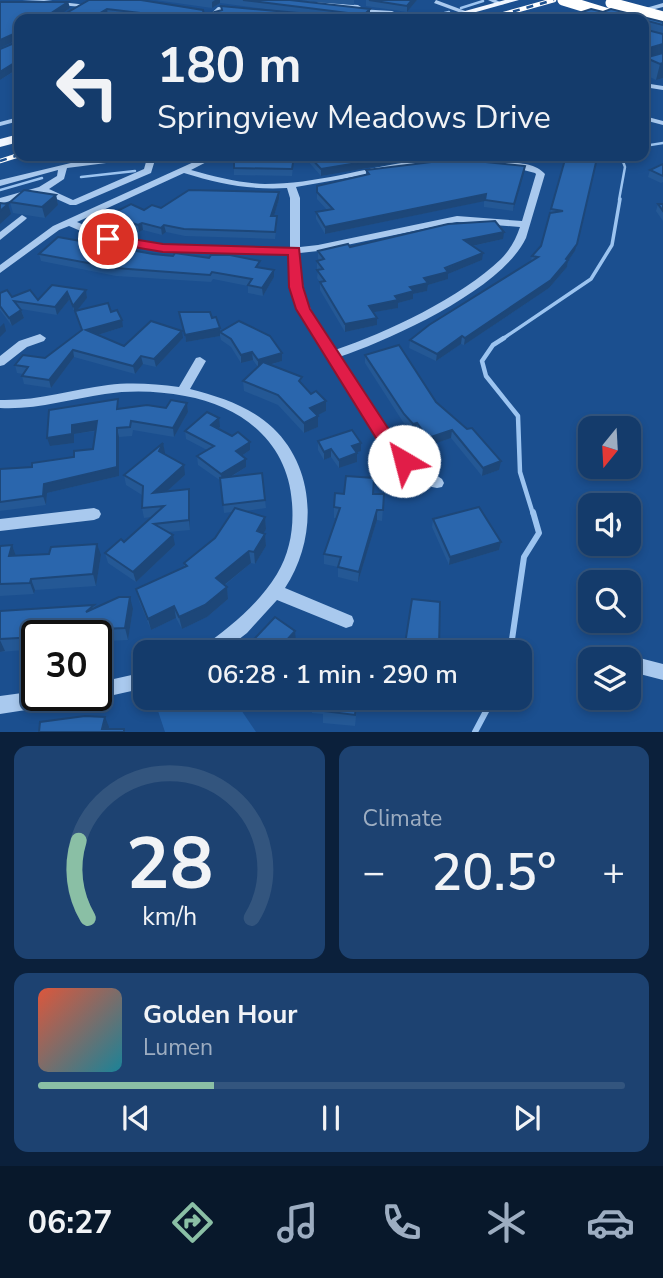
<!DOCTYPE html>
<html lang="en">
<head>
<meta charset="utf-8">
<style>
	:root { --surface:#143b6b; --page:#1d4271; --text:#f1f3f6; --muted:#9dadc1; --line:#33557e; --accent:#8abfa5 }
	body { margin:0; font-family:"Nunito Sans",sans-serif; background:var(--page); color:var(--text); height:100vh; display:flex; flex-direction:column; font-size:26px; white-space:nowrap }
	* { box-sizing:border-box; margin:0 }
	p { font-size:23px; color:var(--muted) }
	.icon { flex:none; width:38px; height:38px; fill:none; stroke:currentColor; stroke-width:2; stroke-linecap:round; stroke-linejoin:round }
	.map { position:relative; height:732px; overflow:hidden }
	.details { display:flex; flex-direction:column; gap:14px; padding:14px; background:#0b203b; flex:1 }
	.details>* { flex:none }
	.hud { position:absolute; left:14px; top:14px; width:635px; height:147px; border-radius:14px; box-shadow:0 4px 10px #0003,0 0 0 2px var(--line); background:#143b6b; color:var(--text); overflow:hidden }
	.needle { width:46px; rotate:198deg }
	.buttons { position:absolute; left:578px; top:416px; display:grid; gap:14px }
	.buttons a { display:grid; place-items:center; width:63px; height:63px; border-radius:14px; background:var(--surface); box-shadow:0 4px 10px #0003,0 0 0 2px var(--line); font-size:35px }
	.speed { position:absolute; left:21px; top:620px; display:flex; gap:14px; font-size:35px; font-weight:700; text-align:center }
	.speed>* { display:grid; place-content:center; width:91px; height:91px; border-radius:50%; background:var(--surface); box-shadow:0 4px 10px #0003,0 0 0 2px var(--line); line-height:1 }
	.speed .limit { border:4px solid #111; border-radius:10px; background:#fff; color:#111 }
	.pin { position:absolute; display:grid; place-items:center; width:60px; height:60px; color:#fff; margin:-30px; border:4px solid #fff; border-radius:50%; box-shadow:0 2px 7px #0007 }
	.me { position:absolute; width:77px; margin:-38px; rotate:323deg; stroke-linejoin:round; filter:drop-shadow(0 0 5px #0008) }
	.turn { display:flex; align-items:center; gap:24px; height:147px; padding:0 28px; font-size:32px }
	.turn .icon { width:91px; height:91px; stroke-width:2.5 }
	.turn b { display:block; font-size:49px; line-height:60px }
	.big { font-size:52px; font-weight:600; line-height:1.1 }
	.details .tile { flex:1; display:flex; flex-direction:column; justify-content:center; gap:10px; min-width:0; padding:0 24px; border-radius:14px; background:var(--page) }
	.details .dial { align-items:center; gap:0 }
	.dial svg { height:182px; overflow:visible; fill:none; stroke:var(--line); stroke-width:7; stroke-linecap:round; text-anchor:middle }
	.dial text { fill:var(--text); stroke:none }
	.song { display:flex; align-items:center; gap:21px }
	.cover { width:84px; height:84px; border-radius:10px; background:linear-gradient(135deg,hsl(10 70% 55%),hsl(190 70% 35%)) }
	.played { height:7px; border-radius:4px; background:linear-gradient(90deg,var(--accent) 30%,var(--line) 30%) }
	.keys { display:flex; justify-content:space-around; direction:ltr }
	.heat { display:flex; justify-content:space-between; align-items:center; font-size:38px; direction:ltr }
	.details .tiles { flex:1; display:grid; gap:14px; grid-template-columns:1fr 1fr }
	.tile:last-child { grid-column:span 2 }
	.trip { position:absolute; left:133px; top:640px; width:399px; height:70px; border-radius:14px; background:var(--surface); box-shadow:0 4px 10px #0003,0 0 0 2px var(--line); font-weight:600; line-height:70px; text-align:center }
	.tabs { display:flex; height:112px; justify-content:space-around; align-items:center; background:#08182b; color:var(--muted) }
	.tabs .icon { width:49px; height:49px }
	.tabs .active { color:var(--accent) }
	.tabs b { font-size:32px; color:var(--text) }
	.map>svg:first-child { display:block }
	.green { fill:#2461a8 }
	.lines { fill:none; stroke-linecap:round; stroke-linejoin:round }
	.stream-far3 { stroke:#9cc4f0; stroke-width:2.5 }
	.stream-far2 { stroke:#9cc4f0; stroke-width:3.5 }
	.stream-far1 { stroke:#9cc4f0; stroke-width:4.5 }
	.stream { stroke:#9cc4f0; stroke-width:6 }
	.minor { fill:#a9c9ee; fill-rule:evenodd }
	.major { fill:#f0f6ff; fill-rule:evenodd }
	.rail-casing { stroke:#fff; stroke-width:4.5 }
	.rail { stroke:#1b4f8f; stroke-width:2.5; stroke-dasharray:7; stroke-linecap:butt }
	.highway-bridge { stroke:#fff; stroke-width:11 }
	.wall { fill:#245895 }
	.shaded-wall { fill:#1d4779 }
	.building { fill:#2a66ad; stroke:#1d4779; stroke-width:2 }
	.route { fill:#e11d48; stroke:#92132f; stroke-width:2 }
</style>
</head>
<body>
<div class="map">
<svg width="663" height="732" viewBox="0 0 663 732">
	<rect width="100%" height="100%" fill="#1b4f8f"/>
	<polygon class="green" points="233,698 256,732 165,732 154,699"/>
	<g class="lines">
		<g class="stream-far3">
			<polyline points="461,8 483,1"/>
			<polyline points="420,19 449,12"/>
			<polyline points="644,146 663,143"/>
			<polyline points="287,157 292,156"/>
			<polyline points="81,177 135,171"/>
			<polyline points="0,190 42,178"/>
			<polyline points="619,200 625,167 621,156"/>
		</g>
		<polyline class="stream-far2" points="501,340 591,279 612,245 620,199"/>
		<polyline class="stream-far1" points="504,338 493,345 482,361 486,376 518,416 520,472 533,514"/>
		<g class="stream">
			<polyline points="510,653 524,557 539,533 533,512"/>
			<polyline points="475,732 493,698"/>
		</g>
		<g class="minor">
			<polygon points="44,0 87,5 84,7 44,4 0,6 0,2"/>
			<polygon points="285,0 358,5 361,7 359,9 392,11 408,19 400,19 391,15 352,12 354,8"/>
			<polygon points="436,0 468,12 469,13 464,14 434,3"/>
			<polygon points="488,0 496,0 504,4 499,5"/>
			<polygon points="663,3 663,7 635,14 632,12"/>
			<polygon points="218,7 239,9 236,11 221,10 211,19 205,19"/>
			<polygon points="644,83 663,86 663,90 644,87"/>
			<polygon points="644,116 663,121 663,125 644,120"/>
			<polygon points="19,117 19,121 0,126 0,122"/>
			<path d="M207,156H218L191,170C216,177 239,183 265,184C316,184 364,168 414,161C445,157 475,158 506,162C519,163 536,163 545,174L526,238C502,289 392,339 339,357L398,446L409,457L442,479L444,483L442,487L437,488L432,487L399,465L388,452L304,322L293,298L290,276V254L273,255L143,249L104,241L69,226L59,230L0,273V265L53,226ZM455,163L512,167L535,173L536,174L522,221L457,216L318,245L300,247V198L296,187L415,166ZM184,173C220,184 249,190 287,188L290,198V247L273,249L143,243L111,237L77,222ZM457,222L520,227C516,239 510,250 501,259C462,297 386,333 335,350C311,314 301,297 300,253L318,251Z"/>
			<path d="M133,157L154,158L155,160L151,173L76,205H70L41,192L0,204V198L39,187L57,176L58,170L0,186V180L75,162ZM114,162H146L144,169L73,200L49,189L64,179L67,168Z"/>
			<polygon points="22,215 27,218 25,220 0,240 0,232"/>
			<polygon points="40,334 46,338 44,341 27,347 4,365 0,366 0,356 19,341"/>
			<path d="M200,357L206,361L190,389C220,397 250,406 273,428C317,470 317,540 285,588L352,616L354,621L352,626L346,628L277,600L247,633L221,653H199L201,648C230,627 258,605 277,574C290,552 294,528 292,503C288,442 242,406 185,396C159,391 131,390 105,394C70,399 36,410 0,408V400C37,401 71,390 108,385C132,382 155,384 179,387L196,358Z"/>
			<polygon points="94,508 99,510 101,514 99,518 94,520 0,531 0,519"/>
			<polygon points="628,655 663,664 663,680 628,671 628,660 621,660"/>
			<polygon points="145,672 145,688 96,699 89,695 96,695 96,683"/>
			<polygon points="37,691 37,695 80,695 77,701 71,703 0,714 0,696"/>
		</g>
		<g class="major">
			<polygon points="505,0 519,0 451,19 436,19"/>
			<polygon points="19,134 19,142 0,147 0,139"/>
		</g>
		<defs>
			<g id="rail">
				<polyline points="486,19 554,0"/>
				<polyline points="0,161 19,155"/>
			</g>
		</defs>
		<use href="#rail" class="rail-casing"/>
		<use href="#rail" class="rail"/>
		<g class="highway-bridge">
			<polyline points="563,0 625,19"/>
			<polyline points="611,3 663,17"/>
		</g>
	</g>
	<g class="wall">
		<polygon points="89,0 143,0 204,15 289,12 220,3 212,8 155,0 290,0 370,9 370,16 367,19 343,19 321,16 321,19 137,19 108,16 0,80 0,49 19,41 18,39 0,48 68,2 70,8 61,14 63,15"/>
		<polygon points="292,0 354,0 354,5"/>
		<polygon points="366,0 417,0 407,12 366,6"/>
		<polygon points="603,12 663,22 663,78 656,80 644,74 644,19"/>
		<polygon points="264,156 294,157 292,176 234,175 234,168 264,157"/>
		<polygon points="307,156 529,156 527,162 437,156 321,176 307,160"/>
		<polygon points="545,156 581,156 575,251 568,261 567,267 549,288 464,345 461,344 436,361 409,348 410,340 531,261 532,256 541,246 564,162 544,160"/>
		<polygon points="663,164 663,182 661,183 648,177 650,170"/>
		<polygon points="366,170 524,173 513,211 484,207 484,201 325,234 316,219 316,212 327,210 317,199 317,186 366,175"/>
		<polygon points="56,195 58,205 45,218 13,213 10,202"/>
		<polygon points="279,199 274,216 277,223 275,239 185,236 166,232 162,235 143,230 139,232 110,222 109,215 161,208"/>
		<polygon points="658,204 663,204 663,221 656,211"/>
		<polygon points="503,239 473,246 482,260 448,274 448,279 428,285 427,291 413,294 413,299 398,303 398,308 374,312 377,318 377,325 345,332 320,290 320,282 317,278 318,270 317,269 317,261 319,261 318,258 318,251 350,247"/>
		<polygon points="39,254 153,254 274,270 274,277 263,296 248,293 248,286 213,279 211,282 116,276 41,261"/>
		<polygon points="86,290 87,298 76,311 111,312 123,327 98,335 124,346 183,338 156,367 143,364 135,374 74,357 51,388 24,384 22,376 23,374 17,373 15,365 45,358 81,330 75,312 75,313 69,300 57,315 21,309 24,318 12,326 0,310 0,293 12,297 38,300"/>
		<polygon points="179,312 212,318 220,328 220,332 282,361 270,365 302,385 326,411 317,415 318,427 304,433 278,405 244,391 243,381 258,367 253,360 241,363 231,347 221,340 220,336 186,342"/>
		<polygon points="365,355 436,402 499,470 482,476 451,438 428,446 416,431 412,433 403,422 365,363"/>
		<polygon points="187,403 188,412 174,437 133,430 132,436 119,437 119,476 47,493 46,505 0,511 0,469 32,467 74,457 93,449 96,431 74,434 74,443 50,446 120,408 166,408"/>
		<polygon points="220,427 218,428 232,436 250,442 250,450 242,456 246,459 246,467 231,477 262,473 266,508 245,511 265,517 266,529 263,533 265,534 266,546 255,564 251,563 225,585 227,587 228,599 207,617 182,629 176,618 151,630 139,601 136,589 184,567 184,563 215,538 232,512 224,513 221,481 198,465 197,456 207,450 186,439 185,431"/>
		<polygon points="318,441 361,443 361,451 356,452 357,462 339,468 331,457 324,460 318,450"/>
		<polygon points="163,443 164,454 185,475 167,491 190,499 190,530 168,532 175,545 136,582 108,563 105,553 124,542 151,517 144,518 142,508 142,495 126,485 124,475"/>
		<polygon points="373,494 384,494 382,521 377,520 358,582 338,577 338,567 324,564 324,554 336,518 334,518 334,507"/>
		<polygon points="433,519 501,542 499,550 449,565 432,527"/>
		<polygon points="12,545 16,556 101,555 96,586 35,590 34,594 0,596 0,546"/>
		<polygon points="94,605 95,608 133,609 128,640 106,641 103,658 96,659 96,635 37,635 37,649 0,652 0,611"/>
		<polygon points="405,644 439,647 438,653 404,652"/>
		<polygon points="301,698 358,698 355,726 323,723 323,714 312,713 311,703 301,702"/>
		<polygon points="382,698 407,698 395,710"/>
	</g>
	<g class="shaded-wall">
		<polygon points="215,0 220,0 220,3 212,8 212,2"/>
		<polygon points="412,0 417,0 407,12 407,6"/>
		<polygon points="68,2 70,8 54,19 53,12"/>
		<polygon points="107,9 108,16 102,19 90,19"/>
		<polygon points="370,9 370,16 367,19 364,19 364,15"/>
		<polygon points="18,32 19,39 0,48 0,40"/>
		<polygon points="663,44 663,56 644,57 646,49"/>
		<polygon points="19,60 19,68 0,80 0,72"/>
		<polygon points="663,63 663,78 656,80 660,64"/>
		<polygon points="400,156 437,156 321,176 321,169"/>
		<polygon points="597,158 575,251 568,261 567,267 549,288 464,345 465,338 551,280"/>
		<polygon points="525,166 524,173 513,211 514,204"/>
		<polygon points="279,192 279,199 272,223 271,216"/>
		<polygon points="486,194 485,201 325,234 325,227"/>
		<polygon points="56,195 58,205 45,218 42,207"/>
		<polygon points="8,204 11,214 0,224 0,211"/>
		<polygon points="142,223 143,230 139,232 138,225"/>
		<polygon points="164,225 166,232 162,235 161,228"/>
		<polygon points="504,232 503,239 463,248 464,240"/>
		<polygon points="483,253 482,260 448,274 448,279 428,285 427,291 413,294 413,299 398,303 398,308 369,313 369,306 410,287 424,278"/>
		<polygon points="274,270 274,277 263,296 262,288"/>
		<polygon points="86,290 87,298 75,313 73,306"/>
		<polygon points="67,292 69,300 57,315 55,307"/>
		<polygon points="21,310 24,318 12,326 9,318"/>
		<polygon points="377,318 377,325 345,332 345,324"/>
		<polygon points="122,320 123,327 88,338 86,330"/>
		<polygon points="4,323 6,331 0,337 0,327"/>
		<polygon points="220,328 220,336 186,342 185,335"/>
		<polygon points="182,331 183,338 156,367 154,359"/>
		<polygon points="462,336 461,344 436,361 437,354"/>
		<polygon points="73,350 74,357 51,388 49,380"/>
		<polygon points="252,352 253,360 241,363 241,355"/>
		<polygon points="282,353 282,361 258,368 258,360"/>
		<polygon points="141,356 143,364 135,374 133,366"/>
		<polygon points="326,401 326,411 310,419 310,408"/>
		<polygon points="187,403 188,412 174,437 173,428"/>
		<polygon points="318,416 318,427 304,433 304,423"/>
		<polygon points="219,418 220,427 212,433 211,425"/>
		<polygon points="97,421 99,430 74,434 74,443 50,446 47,438 72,425"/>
		<polygon points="417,423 416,431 412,433 413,424"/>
		<polygon points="117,428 119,437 119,476 47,493 46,505 43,496 44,484 117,467"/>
		<polygon points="452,430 451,438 428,446 428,438"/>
		<polygon points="250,442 250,450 237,459 236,451"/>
		<polygon points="163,443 165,453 161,461 159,451"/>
		<polygon points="361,443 361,451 352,454 352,446"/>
		<polygon points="331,449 331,457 324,460 324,452"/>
		<polygon points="357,453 357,462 339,468 339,460"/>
		<polygon points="246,459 246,467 222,482 221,474"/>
		<polygon points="501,461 499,470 482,476 483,468"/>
		<polygon points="184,465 185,475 155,502 153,493"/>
		<polygon points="189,489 190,499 190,530 189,520"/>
		<polygon points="377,510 377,520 358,582 359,572"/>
		<polygon points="265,517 266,529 258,543 257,531"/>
		<polygon points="265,534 266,546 255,564 254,552"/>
		<polygon points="173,535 175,545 136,582 133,572"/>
		<polygon points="501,542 499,550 449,565 450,557"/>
		<polygon points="97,544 101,555 96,586 93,574"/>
		<polygon points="12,545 16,556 9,556"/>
		<polygon points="249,551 251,563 218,590 216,578"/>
		<polygon points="31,579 35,590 34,594 30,583"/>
		<polygon points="227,587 228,599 207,617 182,629 179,617"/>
		<polygon points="130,597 133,609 128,640 125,628"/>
		<polygon points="174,606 176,618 151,630 148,619"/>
		<polygon points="102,629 106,641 103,658 99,646"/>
		<polygon points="295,631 296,643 287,653 284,643"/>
		<polygon points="0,640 5,651 0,652"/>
		<polygon points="400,698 407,698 395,710 396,702"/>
		<polygon points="105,717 109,727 108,732 102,729"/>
	</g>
	<g class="building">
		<polygon points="89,0 141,0 203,10 204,15 222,10 221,6 321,15 316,19 191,19 107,9 90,19 19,19 19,60 0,72 0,49 19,41 18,32 0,40 0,2 68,2 53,12 63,15"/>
		<polygon points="243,0 290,0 370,9 364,15"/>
		<polygon points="369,0 412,0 407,6"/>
		<polygon points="591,9 603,12 611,9 663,22 663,25 648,21 645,23 647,30 663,34 663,44 646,49 648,57 663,53 663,63 660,64 644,57 644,19 561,19"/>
		<polygon points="264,156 294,157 292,169 234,168 234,158 264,157"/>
		<polygon points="309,156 400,156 321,169"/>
		<polygon points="566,156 581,156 597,158 577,244 566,259 568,260 551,280 465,338 462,336 437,354 410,340 429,325 538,257 532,256 541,246 550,213 563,211 551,209"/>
		<polygon points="456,159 525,166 514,204 485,200 486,194 325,227 316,212 333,209 317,192 317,186 369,174 366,170"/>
		<polygon points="663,164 663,176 650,170"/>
		<polygon points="24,190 56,195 42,207 10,202"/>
		<polygon points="189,190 279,192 271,216 277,216 275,232 184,229 164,225 161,228 142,223 138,225 109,215 131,204 144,210 152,205 161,208"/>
		<polygon points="0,203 8,204 0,211"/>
		<polygon points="658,204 663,204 663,211"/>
		<polygon points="495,221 504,232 464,240 483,253 445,268 448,272 424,278 428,283 410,287 414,291 395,296 398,300 369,306 377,318 345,324 320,282 325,281 317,270 323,269 317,261 324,259 318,251 348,244 350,247 448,224"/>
		<polygon points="58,237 153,254 173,256 175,253 209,258 211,255 230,255 260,261 256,267 274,270 262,288 248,285 252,279 212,272 210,275 115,268 39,254"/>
		<polygon points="52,285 86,290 73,306 67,292 55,307 14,301 21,310 9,318 0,306 0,293 7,290 12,297 30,290 38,300"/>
		<polygon points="108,303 111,312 117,310 122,320 86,330 124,346 151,321 182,331 154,359 141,356 133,366 73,350 49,380 22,376 28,367 15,365 23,355 45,358 82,330 75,311"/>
		<polygon points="179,312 210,312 212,318 216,317 220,328 185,335"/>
		<polygon points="239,321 270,336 282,353 258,360 252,352 241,355 231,339 220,332"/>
		<polygon points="399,345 436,402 467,429 472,428 501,461 483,468 452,430 428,438 417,423 413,424 404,414 365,355"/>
		<polygon points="263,362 302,377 299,381 311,394 316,391 326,401 310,408 318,416 304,423 278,395 243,381"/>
		<polygon points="118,399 117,409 147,405 166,408 171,400 187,403 173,428 131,421 130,427 117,428 117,467 44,484 43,496 0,502 0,469 32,467 32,463 74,457 74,451 93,449 97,421 72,425 72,434 47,438 49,410"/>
		<polygon points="207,412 219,418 211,425 232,436 238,432 250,442 236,451 246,459 221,474 197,456 214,446 185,431"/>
		<polygon points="352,430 361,443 352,446 357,453 339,460 331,449 324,452 318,441"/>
		<polygon points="163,443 159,451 184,465 153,493 189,489 189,520 154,524 173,535 133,572 105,553 121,539 124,542 164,506 142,508 143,486 124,475"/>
		<polygon points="262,473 265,500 223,505 220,478"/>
		<polygon points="346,476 374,478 373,494 384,494 383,510 377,510 359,572 338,567 341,557 324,554 340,508 334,507 335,493 344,494"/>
		<polygon points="479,507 501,542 450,557 433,519"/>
		<polygon points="235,508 265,517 257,531 265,534 254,552 249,551 216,578 227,587 205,605 179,617 174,606 148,619 136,589 187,566 184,563 215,538"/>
		<polygon points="97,544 93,574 31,579 30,583 0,584 0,546 12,545 9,556 49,554 51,547"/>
		<polygon points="119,597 130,597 125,628 102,629 99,646 96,647 96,635 37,635 37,637 0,639 0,611 94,605 86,612"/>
		<polygon points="412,599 440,602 439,647 405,644"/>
		<polygon points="275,617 295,631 284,643 298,653 241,653"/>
		<polygon points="312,698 357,698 355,715 323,711 324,703 311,702"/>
		<polygon points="391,698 400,698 396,702"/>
		<polygon points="85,716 105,717 102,729 124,729 124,732 39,732 40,722"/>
	</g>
	<polygon class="route" points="108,235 163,244 299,248 303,287 310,309 399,445 413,461 410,466 398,466 386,454 296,309 289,287 288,255 163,252 104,242 102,239"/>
</svg>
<div class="buttons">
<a><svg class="needle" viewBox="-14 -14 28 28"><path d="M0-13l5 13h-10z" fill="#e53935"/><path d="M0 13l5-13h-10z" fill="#9dadc1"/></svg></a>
<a><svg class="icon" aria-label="sound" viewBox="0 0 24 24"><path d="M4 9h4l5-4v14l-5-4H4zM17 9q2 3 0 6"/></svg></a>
<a><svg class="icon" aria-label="search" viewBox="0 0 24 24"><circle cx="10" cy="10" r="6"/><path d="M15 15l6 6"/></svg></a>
<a><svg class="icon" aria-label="layers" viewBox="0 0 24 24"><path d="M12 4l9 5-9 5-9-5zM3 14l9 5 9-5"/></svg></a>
</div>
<div class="speed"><div class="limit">30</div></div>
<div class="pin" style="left:108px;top:239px;background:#d93025"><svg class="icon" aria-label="arrive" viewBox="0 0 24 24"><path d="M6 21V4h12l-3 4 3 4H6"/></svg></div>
<svg class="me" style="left:404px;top:461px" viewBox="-20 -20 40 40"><circle r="19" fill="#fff"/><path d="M0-13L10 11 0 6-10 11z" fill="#e11d48"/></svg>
<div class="trip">06:28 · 1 min · 290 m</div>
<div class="hud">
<div class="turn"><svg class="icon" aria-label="left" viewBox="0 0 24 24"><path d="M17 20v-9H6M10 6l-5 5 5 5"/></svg><div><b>180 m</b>Springview Meadows Drive</div></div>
</div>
</div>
<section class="details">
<div class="tiles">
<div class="tile dial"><svg viewBox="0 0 100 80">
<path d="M14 69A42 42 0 1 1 86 69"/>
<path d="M14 69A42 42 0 0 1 10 35" stroke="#8abfa5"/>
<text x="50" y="56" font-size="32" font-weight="700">28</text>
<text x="50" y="72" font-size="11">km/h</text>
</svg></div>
<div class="tile"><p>Climate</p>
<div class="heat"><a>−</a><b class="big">20.5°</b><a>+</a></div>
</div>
<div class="tile">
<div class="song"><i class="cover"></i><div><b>Golden Hour</b><p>Lumen</p></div></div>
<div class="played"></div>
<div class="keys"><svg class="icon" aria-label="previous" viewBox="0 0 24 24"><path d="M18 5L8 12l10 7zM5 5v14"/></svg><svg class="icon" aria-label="pause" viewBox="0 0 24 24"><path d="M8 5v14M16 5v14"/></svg><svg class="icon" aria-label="next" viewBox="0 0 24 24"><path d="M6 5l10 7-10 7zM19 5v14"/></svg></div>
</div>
</div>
</section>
<nav class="tabs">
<b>06:27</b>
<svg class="icon active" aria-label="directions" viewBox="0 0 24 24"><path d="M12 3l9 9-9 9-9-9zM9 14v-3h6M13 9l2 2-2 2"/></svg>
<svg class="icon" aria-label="music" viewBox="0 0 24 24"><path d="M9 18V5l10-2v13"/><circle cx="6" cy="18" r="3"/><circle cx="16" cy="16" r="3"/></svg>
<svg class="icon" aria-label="phone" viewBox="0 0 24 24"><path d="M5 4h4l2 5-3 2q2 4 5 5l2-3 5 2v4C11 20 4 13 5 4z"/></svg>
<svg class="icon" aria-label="climate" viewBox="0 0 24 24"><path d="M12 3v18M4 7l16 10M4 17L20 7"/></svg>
<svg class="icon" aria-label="car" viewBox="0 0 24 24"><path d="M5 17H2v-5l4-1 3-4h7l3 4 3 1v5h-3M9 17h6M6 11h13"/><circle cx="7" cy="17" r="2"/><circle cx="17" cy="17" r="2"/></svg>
</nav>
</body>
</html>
